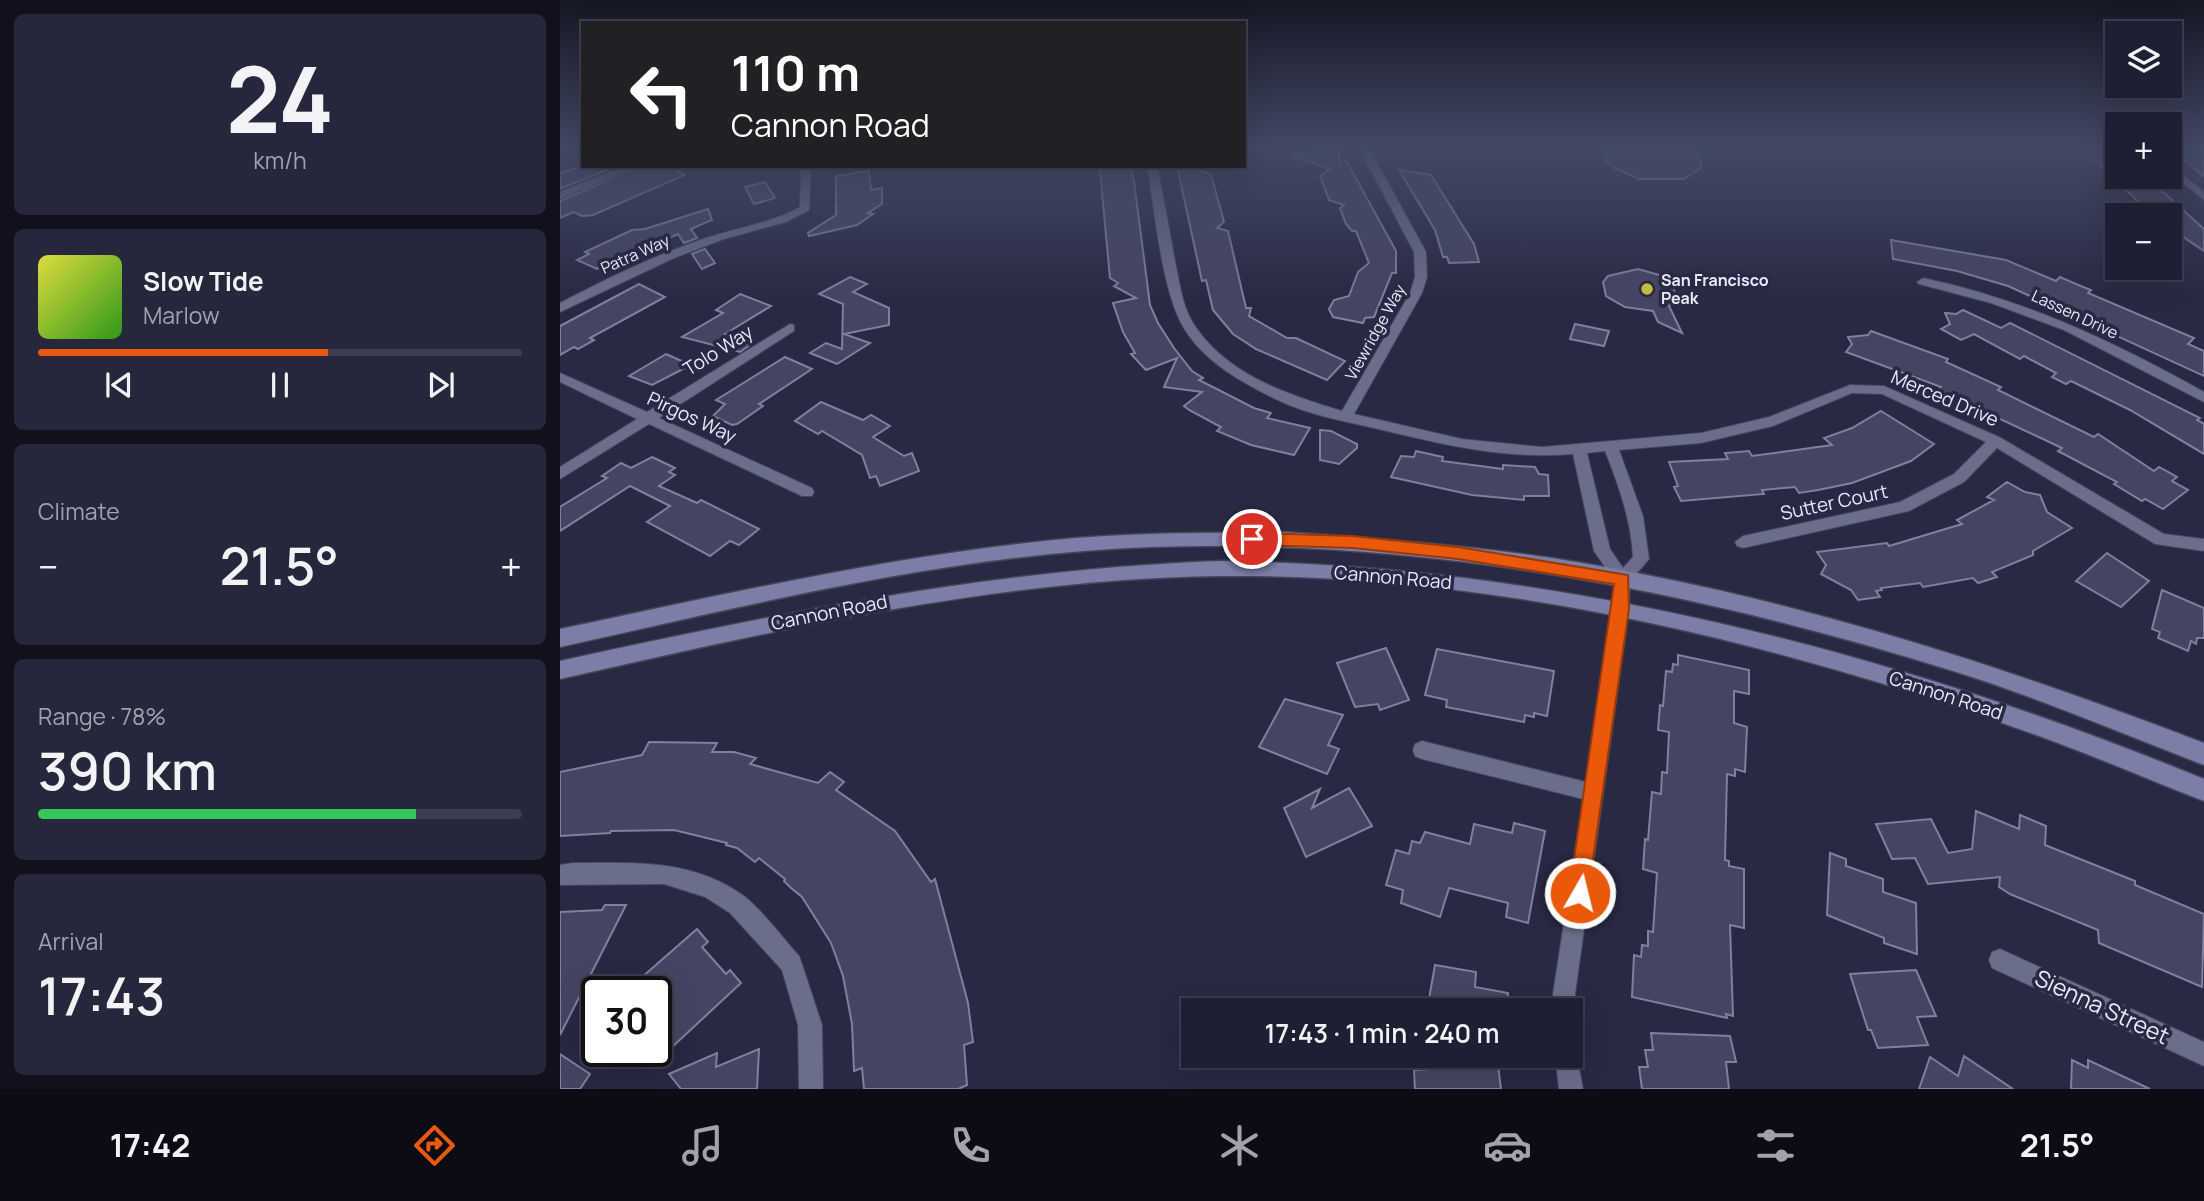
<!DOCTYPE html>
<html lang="en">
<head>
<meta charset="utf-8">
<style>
	:root { --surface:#1e1f32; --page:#26273a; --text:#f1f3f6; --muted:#a1a2ac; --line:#3c3d4d; --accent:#ea580c }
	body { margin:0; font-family:Manrope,sans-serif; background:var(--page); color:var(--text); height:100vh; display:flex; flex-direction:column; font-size:26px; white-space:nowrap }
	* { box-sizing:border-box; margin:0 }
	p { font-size:23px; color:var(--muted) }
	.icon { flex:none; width:38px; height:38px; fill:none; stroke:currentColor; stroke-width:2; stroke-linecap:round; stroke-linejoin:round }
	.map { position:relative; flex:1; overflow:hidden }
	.drawer { display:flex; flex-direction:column; gap:14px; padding:14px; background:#10111c; width:560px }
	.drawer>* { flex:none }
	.guide { position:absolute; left:21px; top:21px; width:665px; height:147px; border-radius:0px; box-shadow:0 7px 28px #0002,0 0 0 2px var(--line); background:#202124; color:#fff; overflow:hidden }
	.fabs { position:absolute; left:1545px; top:21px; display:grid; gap:14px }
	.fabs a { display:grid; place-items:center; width:77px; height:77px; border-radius:0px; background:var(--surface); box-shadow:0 7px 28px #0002,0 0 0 2px var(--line); font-size:35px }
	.speed { position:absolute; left:21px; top:976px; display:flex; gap:14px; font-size:35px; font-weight:700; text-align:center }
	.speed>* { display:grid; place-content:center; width:91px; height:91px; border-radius:50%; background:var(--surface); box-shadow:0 7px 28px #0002,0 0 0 2px var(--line); line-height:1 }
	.speed .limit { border:4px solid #111; border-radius:10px; background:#fff; color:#111 }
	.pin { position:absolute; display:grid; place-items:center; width:60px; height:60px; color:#fff; margin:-30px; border:4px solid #fff; border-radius:50%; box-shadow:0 2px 7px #0007 }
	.me { position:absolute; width:77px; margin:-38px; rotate:8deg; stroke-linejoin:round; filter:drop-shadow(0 0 5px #0008) }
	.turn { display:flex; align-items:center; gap:24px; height:147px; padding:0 35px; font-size:32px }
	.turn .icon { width:91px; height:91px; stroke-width:2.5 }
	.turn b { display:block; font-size:49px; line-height:60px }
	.big { font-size:52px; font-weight:600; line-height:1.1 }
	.drawer .card { flex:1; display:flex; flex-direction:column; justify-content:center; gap:10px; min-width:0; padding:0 24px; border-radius:10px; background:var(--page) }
	.drawer .dial { align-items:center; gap:0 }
	.dial b { font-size:91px; line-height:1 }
	.song { display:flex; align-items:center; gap:21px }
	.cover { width:84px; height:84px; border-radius:10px; background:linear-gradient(135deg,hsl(60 70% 55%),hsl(110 70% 35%)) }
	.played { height:7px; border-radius:4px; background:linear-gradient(90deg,var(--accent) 60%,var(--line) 60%) }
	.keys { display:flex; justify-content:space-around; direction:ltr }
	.heat { display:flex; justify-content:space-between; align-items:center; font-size:38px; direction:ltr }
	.charge { height:10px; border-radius:5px; background:linear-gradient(90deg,#34c759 78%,var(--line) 0) }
	.trip { position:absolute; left:621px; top:998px; width:402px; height:70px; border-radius:0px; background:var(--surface); box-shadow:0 7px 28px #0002,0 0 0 2px var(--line); font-weight:600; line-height:70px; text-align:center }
	.tabs { display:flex; height:112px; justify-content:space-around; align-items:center; background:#0c0c14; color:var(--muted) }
	.tabs .icon { width:49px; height:49px }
	.tabs .current { color:var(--accent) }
	.tabs b { font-size:32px; color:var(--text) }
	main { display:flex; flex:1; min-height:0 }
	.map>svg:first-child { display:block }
	.building { fill:#444560; stroke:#7e809e; stroke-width:2 }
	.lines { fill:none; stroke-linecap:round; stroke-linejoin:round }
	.minor-casing { stroke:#45455a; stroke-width:2 }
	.secondary-casing { stroke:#45455a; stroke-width:3 }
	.minor { fill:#6b6e8a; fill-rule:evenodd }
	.secondary { fill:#7b7ea7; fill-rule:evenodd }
	.route { fill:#ea580c; stroke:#983908; stroke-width:2 }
	.poi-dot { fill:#c3bd3f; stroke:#282942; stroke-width:2.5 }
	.labels { text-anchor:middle; stroke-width:7; stroke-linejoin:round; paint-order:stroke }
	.far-street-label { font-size:16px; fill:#e8eafa; stroke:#282942 }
	.far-poi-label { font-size:16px; font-weight:bold; fill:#e8eafa; stroke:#282942; text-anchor:start }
	.street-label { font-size:19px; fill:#e8eafa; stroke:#282942 }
	.near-street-label { font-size:23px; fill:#e8eafa; stroke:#282942 }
</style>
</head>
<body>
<main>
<section class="drawer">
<div class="card dial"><b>24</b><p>km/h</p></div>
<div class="card">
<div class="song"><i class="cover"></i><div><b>Slow Tide</b><p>Marlow</p></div></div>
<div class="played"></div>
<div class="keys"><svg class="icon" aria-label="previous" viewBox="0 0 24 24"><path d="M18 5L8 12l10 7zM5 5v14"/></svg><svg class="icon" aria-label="pause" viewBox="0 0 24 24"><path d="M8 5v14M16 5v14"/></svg><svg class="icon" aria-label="next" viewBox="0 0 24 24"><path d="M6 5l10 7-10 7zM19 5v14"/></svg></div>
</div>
<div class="card"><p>Climate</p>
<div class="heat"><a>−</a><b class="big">21.5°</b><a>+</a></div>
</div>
<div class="card"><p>Range · 78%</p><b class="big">390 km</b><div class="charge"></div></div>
<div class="card"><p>Arrival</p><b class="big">17:43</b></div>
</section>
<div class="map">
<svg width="1644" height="1089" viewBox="0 0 1644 1089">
	<rect width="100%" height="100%" fill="#282942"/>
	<g class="building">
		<polygon points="753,148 779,148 779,164 786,160 836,251 836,273 832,273 814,317 805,318 803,323 773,317 769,309 774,300 789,296 798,272 809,263 796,231 792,231 786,224 780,208 784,205 769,200 760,176 770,169 733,156 756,153"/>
		<polygon points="1043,148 1130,148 1141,160 1141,168 1124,179 1079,179 1054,168 1046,161"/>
		<polygon points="1523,149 1558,153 1558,177 1587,177 1644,229 1644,251 1610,228 1610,215 1593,215 1588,211"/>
		<polygon points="1613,149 1644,149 1644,177 1616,153"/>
		<polygon points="23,166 57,166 0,189 0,173"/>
		<polygon points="81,166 107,166 125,175 33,215 22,216 14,212 0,218 0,201"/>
		<polygon points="565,166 565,169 571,169 574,181 590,305 598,323 614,348 632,371 643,378 639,380 694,408 711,413 707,418 750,428 734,455 691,445 657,431 661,427 629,410 624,406 642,392 604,387 617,358 586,370 571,354 575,353 563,332 553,303 576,298 554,286 558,283 550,278 540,171 541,168"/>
		<polygon points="617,166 639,166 641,172 651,174 664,222 657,228 668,231 686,308 691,308 689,316 727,338 736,338 785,361 767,380 696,349 673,334 653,310 646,280 642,281"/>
		<polygon points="839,170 871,175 914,244 919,262 889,263 887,257 883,257 875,230"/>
		<polygon points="309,171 311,190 322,188 322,204 308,213 313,214 297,225 249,236 248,233 276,215 276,176"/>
		<polygon points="205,182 215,198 194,204 185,187"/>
		<polygon points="148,209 152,220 131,229 137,238 124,243 118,234 37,269 17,260 29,254 25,252 72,230 85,229"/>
		<polygon points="1331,240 1446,260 1496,281 1500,277 1516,284 1531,290 1528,293 1634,338 1628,344 1644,351 1644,376 1448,286 1397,271 1333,259"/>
		<polygon points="145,249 155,263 142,269 132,254"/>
		<polygon points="1078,269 1099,275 1114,286 1115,299 1109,306 1122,333 1098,322 1093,311 1065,307 1046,296 1043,282 1048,276"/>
		<polygon points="290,277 307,284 293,292 329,308 329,325 284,334 310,343 277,364 250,353 266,343 282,349 283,304 259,294"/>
		<polygon points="79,284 105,297 30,338 34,340 18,349 14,347 0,355 0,326"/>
		<polygon points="180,294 211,306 165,334 190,345 180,352 122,337 163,313 156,310"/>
		<polygon points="1403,310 1441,328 1450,323 1640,418 1637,420 1644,424 1644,454 1570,410 1511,381 1506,384 1492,377 1496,373 1464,356 1460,359 1414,334 1401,340 1381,329 1390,324 1385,313 1396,314"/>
		<polygon points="1015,324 1049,331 1044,346 1010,339"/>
		<polygon points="1311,331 1388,359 1386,362 1441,387 1438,390 1534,437 1538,434 1594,471 1599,467 1617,477 1612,481 1628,490 1603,509 1585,499 1582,501 1554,484 1557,482 1498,451 1502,448 1378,390 1381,387 1286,352 1292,344 1288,337 1308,335"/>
		<polygon points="106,354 131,365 92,385 69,376"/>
		<polygon points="225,357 252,369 199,404 203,406 177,424 172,425 153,416 165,404 156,400"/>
		<polygon points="261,402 303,420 311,415 330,426 313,437 344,456 352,453 359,471 320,486 316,476 310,478 302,455 262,431 258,434 235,421"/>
		<polygon points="1321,411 1374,444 1351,461 1292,483 1258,490 1239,493 1235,487 1202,490 1204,494 1121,501 1114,487 1118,486 1109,462 1168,459 1165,453 1189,451 1192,456 1272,445 1264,438 1292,428"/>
		<polygon points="760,430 771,431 797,444 797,448 779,464 760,460"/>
		<polygon points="856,451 883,457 882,461 943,469 943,465 975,467 979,474 988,475 989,496 964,496 964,500 912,495 831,477 841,456 854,457"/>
		<polygon points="92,457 115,468 109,472 115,475 99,486 137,503 141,500 199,529 179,545 170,541 150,556 87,522 110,506 70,486 0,531 0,507 47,478 42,476 61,463 71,468"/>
		<polygon points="1447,482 1465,492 1480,495 1487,512 1512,528 1473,551 1473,555 1432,572 1437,577 1418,583 1413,578 1363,587 1360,583 1321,588 1322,590 1316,591 1320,597 1298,600 1291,590 1261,574 1266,565 1257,552 1327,543 1329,546 1402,524 1397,520 1434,500 1427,497"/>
		<polygon points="1547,553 1589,581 1561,607 1516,581"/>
		<polygon points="1602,590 1644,608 1644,638 1637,638 1636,644 1631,641 1628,651 1598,638 1600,632 1592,629"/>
		<polygon points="826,648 849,700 820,710 818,704 795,707 777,663"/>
		<polygon points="877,649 994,671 987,716 974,713 974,717 965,715 964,722 886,707 887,700 865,695"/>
		<polygon points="1118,655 1189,670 1189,694 1174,691 1174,723 1187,727 1185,772 1175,769 1175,776 1167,774 1165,860 1169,861 1169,866 1184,869 1184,928 1170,925 1173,1016 1166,1014 1167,1018 1072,997 1074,955 1081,957 1082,945 1088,946 1088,931 1093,932 1097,873 1083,869 1085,839 1088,840 1092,792 1101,794 1102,772 1107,773 1109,732 1098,730 1100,705 1103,706 1106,671 1112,672 1113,664 1118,665"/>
		<polygon points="725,699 783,715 768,745 779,749 767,774 699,747"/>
		<polygon points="89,742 157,743 152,752 174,752 196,758 190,764 258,783 270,772 284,782 276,790 335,831 371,882 375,879 408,1003 413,1042 404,1045 407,1085 398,1089 304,1089 302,1068 294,1071 292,1024 283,976 271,943 242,897 231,888 224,881 225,879 199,858 195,862 177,848 166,845 167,843 114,830 51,831 50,833 0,836 0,772 82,755"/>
		<polygon points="789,788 812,826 746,857 724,808 760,789 752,808"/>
		<polygon points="1416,811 1459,829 1460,815 1486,826 1485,845 1575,881 1575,885 1644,914 1642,987 1539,943 1538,930 1450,894 1439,887 1440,877 1368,884 1355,858 1332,859 1316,824 1371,819 1388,853 1412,849"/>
		<polygon points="954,823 985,831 968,923 946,917 948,903 889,888 880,917 841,903 843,890 826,885 836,850 849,854 852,841 860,843 865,832 910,844 914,824 952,833"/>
		<polygon points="1270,853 1286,859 1286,866 1323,879 1323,892 1356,903 1357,954 1324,943 1324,938 1267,915"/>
		<polygon points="45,905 66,905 0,1035 0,912 42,910"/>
		<polygon points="137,929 148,942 142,947 166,974 170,970 181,983 96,1062 96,992 65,992"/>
		<polygon points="875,965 916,972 915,987 948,993 947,1010 867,1010"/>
		<polygon points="1356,970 1376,1016 1357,1017 1368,1045 1318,1048 1311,1030 1308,1030 1290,974"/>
		<polygon points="1091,1033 1170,1036 1176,1062 1166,1062 1169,1089 1082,1089 1079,1067 1088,1067 1085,1050 1093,1050"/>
		<polygon points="199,1049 197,1089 121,1089 109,1074 157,1053 156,1067"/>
		<polygon points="0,1054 30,1074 20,1089 0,1089"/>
		<polygon points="1404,1056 1453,1089 1359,1089 1370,1057 1398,1076"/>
		<polygon points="1512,1060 1528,1068 1528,1060 1590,1089 1511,1089"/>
		<polygon points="938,1065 941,1089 855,1089 854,1070"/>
	</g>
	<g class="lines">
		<defs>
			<g id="minor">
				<path d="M799,148H809L866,252L867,277L862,293L794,414L902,439L982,447L1141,433L1209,417L1290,385L1324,386L1441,438L1604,534L1644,539V551L1595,544L1437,448L1404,482L1349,511L1183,548L1177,546L1175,542L1183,536L1340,502L1394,474L1426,442L1322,394L1292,393L1213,426L1141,443L1059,450L1083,516L1089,559L1070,581L1069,609L1015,994L1016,1010L1012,1019V1010H994L993,994L1023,799L862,759L855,756L853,750L855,744L862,741L1026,782L1053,609L1054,580L1034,551L1013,454C945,460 880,444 814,428C784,421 750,415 722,402C684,384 640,361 620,321C601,282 595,211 587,166H597C603,196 609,226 614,256C619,278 621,303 633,323C665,374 728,395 782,411L850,293L855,277L854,252ZM1045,451C1059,486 1071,520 1073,557L1063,568L1050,549L1027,453Z"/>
				<polygon points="1610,164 1644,192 1644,200 1610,172"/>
				<polygon points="65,166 79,166 0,199 0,192"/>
				<path d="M241,166H251L249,210L226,222L164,239L114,258L0,312V303C46,279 93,256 143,239C175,228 210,224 240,207Z"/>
				<path d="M1363,278C1464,299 1555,342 1644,392V402L1504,330L1431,303L1359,284L1357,282Z"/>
				<polygon points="230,324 234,325 234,331 99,418 252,488 254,492 252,496 242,496 89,424 0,479 0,467 77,419 0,382 0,373 87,412"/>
				<path d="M12,863C73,863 131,858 184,896C204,912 222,937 239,956L242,964L262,1025L263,1089H239L238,1025L222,970L170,913L145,897L104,884L0,885V865Z"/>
				<polygon points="1440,949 1644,1042 1644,1066 1432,968 1429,960 1432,952"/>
				<polygon points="1012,1045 1015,1047 1023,1089 999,1089 995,1055 1012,1055"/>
			</g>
			<g id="secondary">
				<path d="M723,532C813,538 903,545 992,558C1216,593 1433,662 1644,743V765C1560,733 1477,697 1390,670C1132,590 863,538 592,547C392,554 194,604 0,647V629C171,593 342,553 516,538C585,532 654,533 723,532Z"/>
				<path d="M660,561C999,566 1332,651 1644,779V801C1589,780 1535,756 1479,736C1222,643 934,573 660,576C436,579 217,630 0,679V661C219,613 436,569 660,561Z"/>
			</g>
		</defs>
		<use href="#minor" class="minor-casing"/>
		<use href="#secondary" class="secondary-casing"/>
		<use href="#minor" class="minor"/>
		<use href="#secondary" class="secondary"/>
	</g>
	<linearGradient id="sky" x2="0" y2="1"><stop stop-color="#161724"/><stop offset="0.49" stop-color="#424965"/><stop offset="1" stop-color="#424965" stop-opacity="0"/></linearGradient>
	<rect width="1644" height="301" fill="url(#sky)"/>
	<polygon class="route" points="692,533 793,536 898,547 1068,575 1069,609 1027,901 1020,904 1012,901 1009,893 1054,584 898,559 793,548 692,545 684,539"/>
	<circle class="poi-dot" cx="1087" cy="289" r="7"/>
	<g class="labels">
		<g class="far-street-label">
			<text transform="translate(75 254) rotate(-24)" y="6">Patra Way</text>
			<text transform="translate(1515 314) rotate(25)" y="6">Lassen Drive</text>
			<text transform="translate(815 332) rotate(-61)" y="6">Viewridge Way</text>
		</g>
		<g class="far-poi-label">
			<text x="1101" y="286">San Francisco<tspan x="1101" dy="18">Peak</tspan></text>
		</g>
		<g class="street-label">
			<text transform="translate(158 350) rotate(-32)" y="7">Tolo Way</text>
			<text transform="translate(1385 398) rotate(23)" y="7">Merced Drive</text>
			<text transform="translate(132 417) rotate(25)" y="7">Pirgos Way</text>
			<text transform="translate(1274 502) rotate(-12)" y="7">Sutter Court</text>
			<text transform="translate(833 577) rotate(5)" y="7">Cannon Road</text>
			<text transform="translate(269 612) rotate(-11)" y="7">Cannon Road</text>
			<text transform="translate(1386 695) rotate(18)" y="7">Cannon Road</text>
		</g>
		<g class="near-street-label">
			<text transform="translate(1542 1007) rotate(25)" y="8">Sienna Street</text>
		</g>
	</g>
</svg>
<div class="fabs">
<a><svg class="icon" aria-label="layers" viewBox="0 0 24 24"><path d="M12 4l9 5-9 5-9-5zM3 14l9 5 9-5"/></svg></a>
<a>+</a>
<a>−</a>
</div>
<div class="speed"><div class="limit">30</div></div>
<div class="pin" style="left:692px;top:539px;background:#d93025"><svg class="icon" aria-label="arrive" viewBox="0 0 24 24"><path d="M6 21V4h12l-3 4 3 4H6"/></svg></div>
<svg class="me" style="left:1020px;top:893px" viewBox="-20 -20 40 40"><circle r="17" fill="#ea580c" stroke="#fff" stroke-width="3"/><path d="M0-11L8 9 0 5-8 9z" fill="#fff"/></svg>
<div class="trip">17:43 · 1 min · 240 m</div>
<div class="guide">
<div class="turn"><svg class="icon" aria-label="left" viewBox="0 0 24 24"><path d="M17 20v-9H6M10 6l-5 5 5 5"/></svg><div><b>110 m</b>Cannon Road</div></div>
</div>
</div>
</main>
<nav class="tabs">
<b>17:42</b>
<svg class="icon current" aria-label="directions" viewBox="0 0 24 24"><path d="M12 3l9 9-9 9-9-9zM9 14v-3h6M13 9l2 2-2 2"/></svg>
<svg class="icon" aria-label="music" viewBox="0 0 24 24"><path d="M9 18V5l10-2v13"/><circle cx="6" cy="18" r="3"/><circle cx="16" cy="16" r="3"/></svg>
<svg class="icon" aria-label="phone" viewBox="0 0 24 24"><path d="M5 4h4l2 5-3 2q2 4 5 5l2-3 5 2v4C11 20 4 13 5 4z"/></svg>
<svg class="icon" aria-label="climate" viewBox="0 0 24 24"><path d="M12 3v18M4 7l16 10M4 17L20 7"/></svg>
<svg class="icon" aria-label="car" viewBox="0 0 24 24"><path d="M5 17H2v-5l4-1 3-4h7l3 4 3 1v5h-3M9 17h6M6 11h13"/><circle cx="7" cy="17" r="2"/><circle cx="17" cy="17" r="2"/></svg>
<svg class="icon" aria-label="filters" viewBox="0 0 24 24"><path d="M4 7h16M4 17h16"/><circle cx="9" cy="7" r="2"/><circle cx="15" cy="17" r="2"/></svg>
<b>21.5°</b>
</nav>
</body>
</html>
